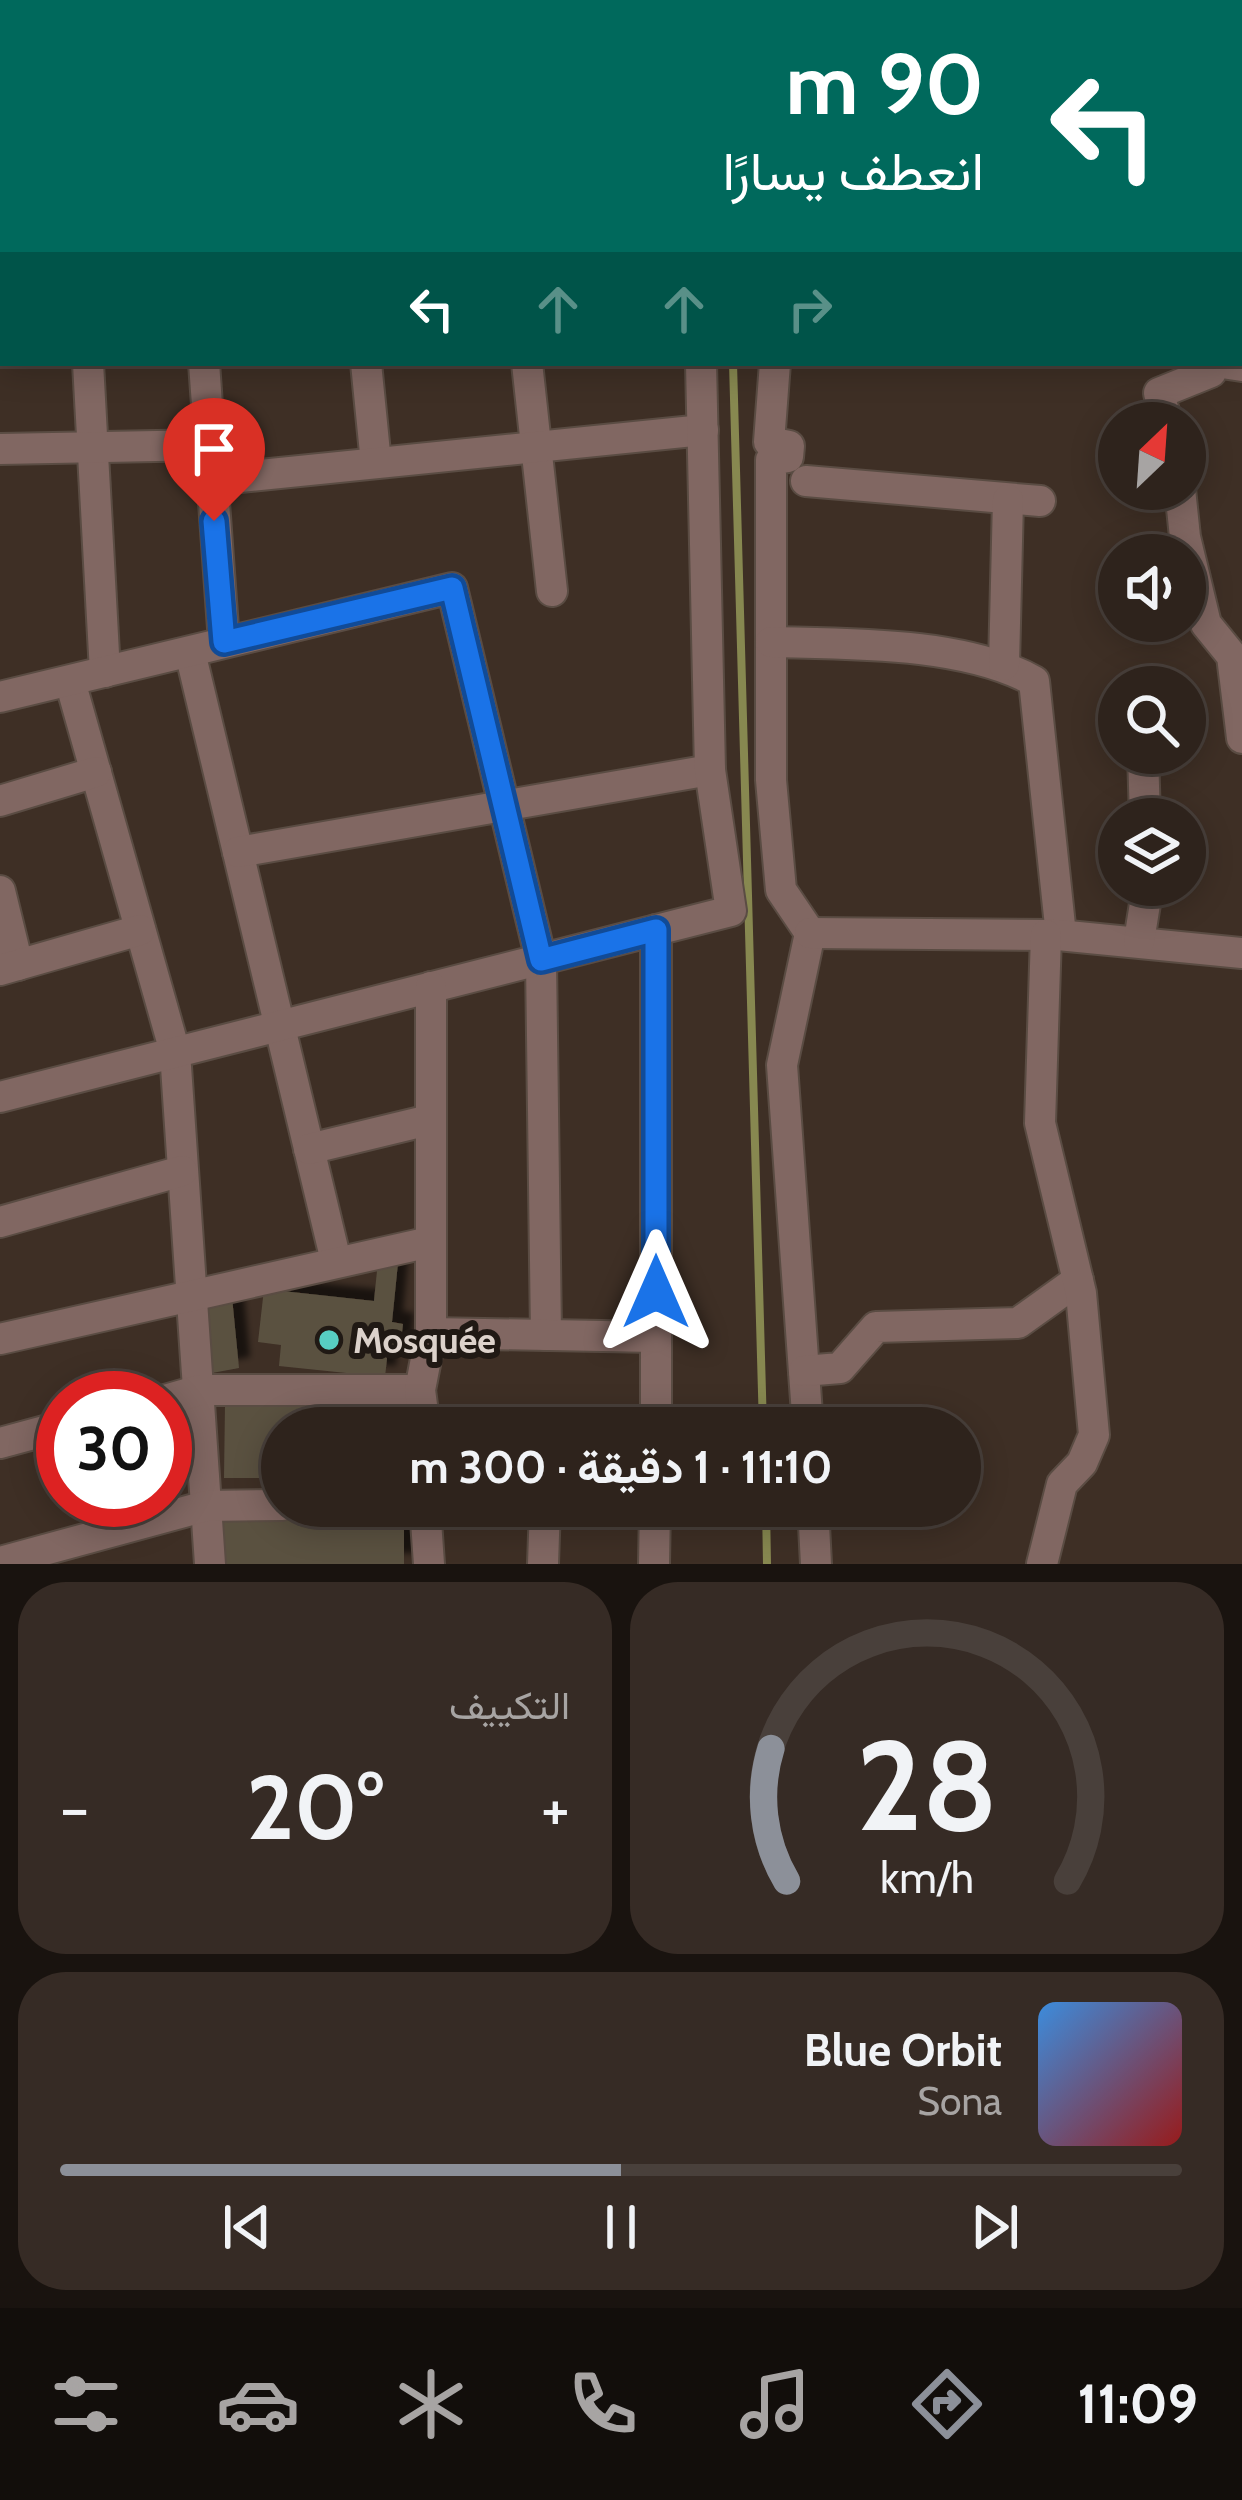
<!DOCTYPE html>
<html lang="ar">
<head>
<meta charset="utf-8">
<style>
	:root { --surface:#2e231c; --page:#362b25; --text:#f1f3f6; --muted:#a7a4a3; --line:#49403b; --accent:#8c9099 }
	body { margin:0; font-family:Cabin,Vazirmatn,sans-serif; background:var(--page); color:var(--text); direction:rtl; height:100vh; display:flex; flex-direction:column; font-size:45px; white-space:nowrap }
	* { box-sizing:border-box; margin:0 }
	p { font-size:39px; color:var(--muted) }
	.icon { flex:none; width:66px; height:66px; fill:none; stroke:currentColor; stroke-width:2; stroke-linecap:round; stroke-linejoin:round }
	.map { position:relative; height:1564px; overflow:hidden; direction:ltr }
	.panel { display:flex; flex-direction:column; gap:18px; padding:18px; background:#19130f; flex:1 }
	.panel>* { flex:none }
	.banner { position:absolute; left:0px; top:0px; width:1242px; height:366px; box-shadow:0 6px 30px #0003,0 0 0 3px var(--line); direction:rtl; background:#00695c; color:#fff; overflow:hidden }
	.needle { width:78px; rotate:25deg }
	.fabs { position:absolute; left:1098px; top:402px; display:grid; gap:24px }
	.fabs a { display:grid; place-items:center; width:108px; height:108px; border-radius:50%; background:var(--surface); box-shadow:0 6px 30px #0003,0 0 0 3px var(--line); font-size:60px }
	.speed { position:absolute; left:36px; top:1371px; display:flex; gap:24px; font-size:60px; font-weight:700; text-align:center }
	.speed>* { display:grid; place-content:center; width:156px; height:156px; border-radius:50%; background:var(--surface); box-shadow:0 6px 30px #0003,0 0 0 3px var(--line); line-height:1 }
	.speed .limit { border:18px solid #d22; background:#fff; color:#111 }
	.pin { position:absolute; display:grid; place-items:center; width:102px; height:102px; color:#fff; margin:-123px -51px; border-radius:50% 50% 50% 0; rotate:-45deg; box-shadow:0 0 12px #0007 }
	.pin .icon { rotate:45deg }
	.me { position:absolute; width:132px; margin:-66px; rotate:0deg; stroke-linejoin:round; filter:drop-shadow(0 0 9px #0008) }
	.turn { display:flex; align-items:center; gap:42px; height:252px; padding:0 60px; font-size:54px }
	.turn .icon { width:156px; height:156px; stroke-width:2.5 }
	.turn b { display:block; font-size:84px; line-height:102px }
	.lanes { display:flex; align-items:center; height:114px; padding:0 60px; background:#0003; justify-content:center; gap:60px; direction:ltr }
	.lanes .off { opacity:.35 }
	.big { font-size:90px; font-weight:700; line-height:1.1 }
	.panel .widget { flex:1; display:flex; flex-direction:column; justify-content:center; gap:18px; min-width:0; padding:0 42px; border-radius:48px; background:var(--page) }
	.panel .dial { align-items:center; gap:0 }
	.dial svg { height:312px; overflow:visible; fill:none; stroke:var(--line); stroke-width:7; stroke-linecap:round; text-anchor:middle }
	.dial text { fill:var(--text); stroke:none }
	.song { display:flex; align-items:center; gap:36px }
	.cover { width:144px; height:144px; border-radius:18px; background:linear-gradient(135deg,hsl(210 70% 55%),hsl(0 70% 35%)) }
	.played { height:12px; border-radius:6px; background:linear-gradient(90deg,var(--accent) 50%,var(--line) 50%) }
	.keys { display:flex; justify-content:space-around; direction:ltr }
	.heat { display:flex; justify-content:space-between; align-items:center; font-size:66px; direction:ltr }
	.panel .tiles { flex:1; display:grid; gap:18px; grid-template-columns:1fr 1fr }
	.widget:last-child { grid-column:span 2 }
	.trip { position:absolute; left:261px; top:1407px; width:720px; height:120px; border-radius:60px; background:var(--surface); box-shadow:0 6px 30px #0003,0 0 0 3px var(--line); font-weight:700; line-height:120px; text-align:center; direction:rtl }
	.tab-bar { display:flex; height:192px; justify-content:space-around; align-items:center; background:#120e0b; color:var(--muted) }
	.tab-bar .icon { width:84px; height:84px }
	.tab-bar .on { color:var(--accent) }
	.tab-bar b { font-size:54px; color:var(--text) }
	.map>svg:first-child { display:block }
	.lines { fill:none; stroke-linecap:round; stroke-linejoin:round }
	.stream { stroke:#878850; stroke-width:8 }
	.building { fill:#5a5141; filter:url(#shadow) }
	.minor-casing { stroke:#5a4c43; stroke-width:34 }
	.minor { stroke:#816762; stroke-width:30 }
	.route-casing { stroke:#114b97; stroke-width:30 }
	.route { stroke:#1a73e8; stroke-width:21 }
	.poi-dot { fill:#57cec2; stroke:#201914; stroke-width:4.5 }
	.labels { text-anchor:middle; stroke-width:12; stroke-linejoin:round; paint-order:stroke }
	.poi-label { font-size:36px; font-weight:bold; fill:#dcd2cb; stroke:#201914; text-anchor:start }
</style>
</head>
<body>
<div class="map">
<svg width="1242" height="1564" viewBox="0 0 1242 1564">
	<defs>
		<filter id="shadow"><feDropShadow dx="11" dy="-11" stdDeviation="3" flood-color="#0009"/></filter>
	</defs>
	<rect width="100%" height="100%" fill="#3e2f25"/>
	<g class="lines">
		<g class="stream">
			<polyline points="727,0 727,3"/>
			<polyline points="733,363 763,1428"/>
			<polyline points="766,1506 767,1564"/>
		</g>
	</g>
	<g class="building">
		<polygon points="378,1261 398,1263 392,1322 403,1324 400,1350 388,1349 385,1377 279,1366 281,1345 258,1342 264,1289 374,1301"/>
		<polygon points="232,1297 239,1368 212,1373 205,1304"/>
		<polygon points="225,1405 405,1406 406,1428 282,1428 282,1478 224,1478"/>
		<rect x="223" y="1516" width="181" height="48"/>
	</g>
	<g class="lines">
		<defs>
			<g id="minor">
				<polyline points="67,0 67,3"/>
				<polyline points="179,0 180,3"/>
				<polyline points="681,0 681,3"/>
				<polyline points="1113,0 1128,3"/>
				<polyline points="776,3 776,0"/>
				<polyline points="1087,3 1087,0"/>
				<polyline points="0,173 3,172"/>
				<polyline points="1239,298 1242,294"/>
				<polyline points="88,363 105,672"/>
				<polyline points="204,363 224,642"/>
				<polyline points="366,363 376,463"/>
				<polyline points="527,363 552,591"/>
				<polyline points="775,363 769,442 789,446 788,457 771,460 771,780 781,890 810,933 782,1065 808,1428"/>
				<polyline points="1222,363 1242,366"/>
				<polyline points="1167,423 1159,393 1211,372 1211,363"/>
				<polyline points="0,449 209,445"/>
				<polyline points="211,480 703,430"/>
				<polyline points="806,481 1040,501"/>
				<polyline points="1180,489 1185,537 1206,624 1232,656 1242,738"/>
				<path d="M771,642C851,644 964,642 1034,681L1061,935"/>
				<polyline points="190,652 336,1261"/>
				<polyline points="1004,665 1008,500"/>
				<polyline points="70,681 175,1052 210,1564"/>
				<polyline points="0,697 452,588 541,960 546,1335"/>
				<polyline points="1143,753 1145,819"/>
				<polyline points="0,801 96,772"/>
				<polyline points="238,852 710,770"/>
				<polyline points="0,891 18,965"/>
				<polyline points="656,930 656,1428"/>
				<polyline points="810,933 1058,935 1242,953"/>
				<polyline points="1139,941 1148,885"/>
				<polyline points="0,970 140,930"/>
				<polyline points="0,1097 731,911 710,770 701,363"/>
				<polyline points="309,1149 429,1120"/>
				<polyline points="0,1222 182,1171"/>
				<polyline points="431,1333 656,1337"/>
				<polyline points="0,1339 430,1242"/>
				<polyline points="804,1371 840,1368 876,1327 1018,1323 1078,1280"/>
				<polyline points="165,1400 200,1390 420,1390"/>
				<polyline points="425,1428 420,1390 431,1333 431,987"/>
				<polyline points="0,1443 63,1426"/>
				<polyline points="425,1506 429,1564"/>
				<polyline points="813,1506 816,1564"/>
				<polyline points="0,1562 206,1506 282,1505"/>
				<polyline points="543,1564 545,1506"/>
				<polyline points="654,1564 655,1506"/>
				<polyline points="1042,1564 1062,1484 1082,1463 1094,1435 1081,1293 1040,1123 1046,935"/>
			</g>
		</defs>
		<use href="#minor" class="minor-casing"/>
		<use href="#minor" class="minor"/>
	</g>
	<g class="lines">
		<defs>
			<polyline id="route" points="214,521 224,642 452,588 541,960 656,930 656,1292"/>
		</defs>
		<use href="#route" class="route-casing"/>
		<use href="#route" class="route"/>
	</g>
	<circle class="poi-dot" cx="329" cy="1340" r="12"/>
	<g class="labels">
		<g class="poi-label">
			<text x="353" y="1353">Mosquée</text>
		</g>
	</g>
</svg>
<div class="fabs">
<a><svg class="needle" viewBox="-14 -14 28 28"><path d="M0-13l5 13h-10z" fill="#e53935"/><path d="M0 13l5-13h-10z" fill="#a7a4a3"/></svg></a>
<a><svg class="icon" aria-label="sound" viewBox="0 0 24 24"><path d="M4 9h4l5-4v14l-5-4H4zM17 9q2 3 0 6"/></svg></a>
<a><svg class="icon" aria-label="search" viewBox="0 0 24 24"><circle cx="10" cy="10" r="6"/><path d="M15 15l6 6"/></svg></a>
<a><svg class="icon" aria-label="layers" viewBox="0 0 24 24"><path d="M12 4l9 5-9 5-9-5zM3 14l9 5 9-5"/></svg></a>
</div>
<div class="speed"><div class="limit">30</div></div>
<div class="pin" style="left:214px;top:521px;background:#d93025"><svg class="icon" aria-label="arrive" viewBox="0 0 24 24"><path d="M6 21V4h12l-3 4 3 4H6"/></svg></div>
<svg class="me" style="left:656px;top:1292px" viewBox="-20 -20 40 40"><path d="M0-17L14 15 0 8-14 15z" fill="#1a73e8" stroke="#fff" stroke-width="4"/></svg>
<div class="trip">11:10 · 1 دقيقة · 300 m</div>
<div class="banner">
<div class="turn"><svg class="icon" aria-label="left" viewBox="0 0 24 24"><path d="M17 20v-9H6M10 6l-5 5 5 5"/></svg><div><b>90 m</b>انعطف يسارًا</div></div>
<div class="lanes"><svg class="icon" aria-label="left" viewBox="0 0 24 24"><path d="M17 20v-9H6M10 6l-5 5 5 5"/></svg><svg class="icon off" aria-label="ahead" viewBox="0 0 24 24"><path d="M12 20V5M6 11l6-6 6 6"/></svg><svg class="icon off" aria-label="ahead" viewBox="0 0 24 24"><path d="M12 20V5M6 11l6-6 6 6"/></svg><svg class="icon off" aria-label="right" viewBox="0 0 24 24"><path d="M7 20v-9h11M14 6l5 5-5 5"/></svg></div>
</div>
</div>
<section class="panel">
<div class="tiles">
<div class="widget dial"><svg viewBox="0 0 100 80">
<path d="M14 69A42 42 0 1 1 86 69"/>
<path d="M14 69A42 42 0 0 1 10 35" stroke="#8c9099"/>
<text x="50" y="56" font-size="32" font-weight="700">28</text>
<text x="50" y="72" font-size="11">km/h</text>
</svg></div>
<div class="widget"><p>التكييف</p>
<div class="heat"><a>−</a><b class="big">20°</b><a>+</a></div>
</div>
<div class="widget">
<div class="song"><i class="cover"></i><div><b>Blue Orbit</b><p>Sona</p></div></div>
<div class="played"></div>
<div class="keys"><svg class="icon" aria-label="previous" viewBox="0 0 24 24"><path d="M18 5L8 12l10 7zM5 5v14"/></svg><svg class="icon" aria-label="pause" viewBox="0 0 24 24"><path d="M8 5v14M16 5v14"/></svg><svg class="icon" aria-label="next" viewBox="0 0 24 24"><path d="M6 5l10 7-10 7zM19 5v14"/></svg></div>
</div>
</div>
</section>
<nav class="tab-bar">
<b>11:09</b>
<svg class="icon on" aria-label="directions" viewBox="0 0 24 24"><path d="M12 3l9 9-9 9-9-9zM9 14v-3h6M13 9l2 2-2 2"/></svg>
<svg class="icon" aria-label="music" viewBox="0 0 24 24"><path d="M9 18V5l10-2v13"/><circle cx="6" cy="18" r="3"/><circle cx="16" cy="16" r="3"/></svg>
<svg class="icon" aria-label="phone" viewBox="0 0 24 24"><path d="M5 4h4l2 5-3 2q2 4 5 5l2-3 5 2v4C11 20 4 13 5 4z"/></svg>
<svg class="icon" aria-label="climate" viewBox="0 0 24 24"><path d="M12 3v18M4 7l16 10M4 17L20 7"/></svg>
<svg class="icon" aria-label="car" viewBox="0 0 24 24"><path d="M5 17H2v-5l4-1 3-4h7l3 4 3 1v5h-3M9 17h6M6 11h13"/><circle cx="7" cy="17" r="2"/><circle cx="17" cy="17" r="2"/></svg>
<svg class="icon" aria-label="filters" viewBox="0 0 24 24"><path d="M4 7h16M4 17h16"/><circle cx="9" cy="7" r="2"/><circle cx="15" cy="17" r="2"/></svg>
</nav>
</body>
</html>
